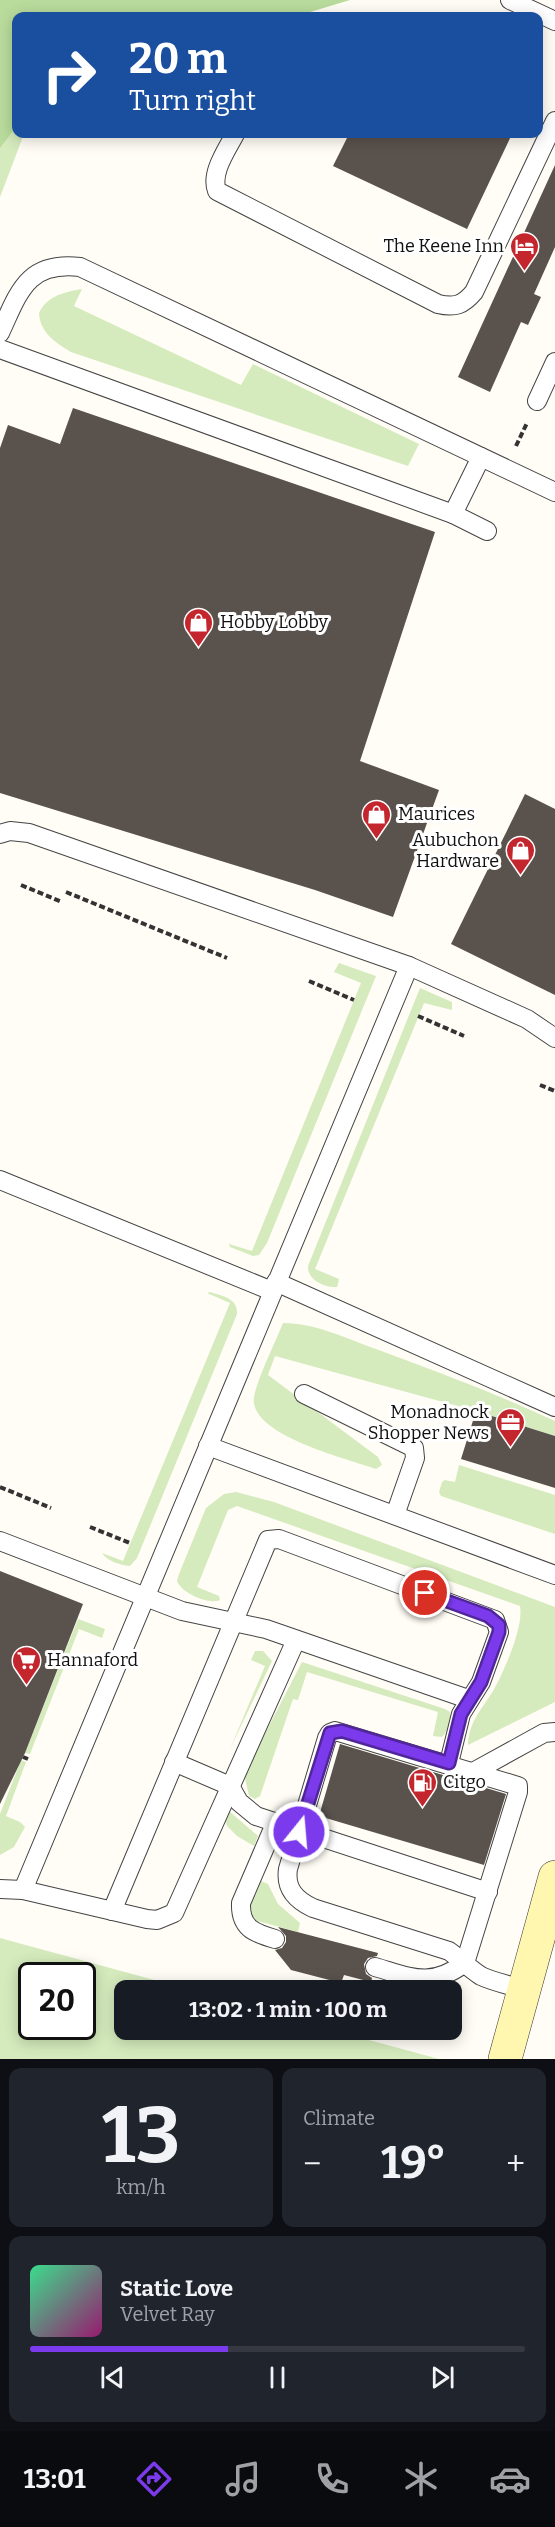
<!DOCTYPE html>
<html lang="en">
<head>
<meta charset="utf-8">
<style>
	:root { --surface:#171b24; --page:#20242c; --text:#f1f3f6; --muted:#9ea1a6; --line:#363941; --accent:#7c3aed }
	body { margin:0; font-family:Bitter,serif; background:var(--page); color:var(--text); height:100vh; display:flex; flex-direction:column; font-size:22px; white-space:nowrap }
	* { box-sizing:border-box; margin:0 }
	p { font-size:20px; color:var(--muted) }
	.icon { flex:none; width:33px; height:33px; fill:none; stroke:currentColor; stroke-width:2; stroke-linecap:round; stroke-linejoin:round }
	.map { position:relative; height:2059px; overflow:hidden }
	.panel { display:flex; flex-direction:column; gap:9px; padding:9px; background:#0d0f14; flex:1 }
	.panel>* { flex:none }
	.banner { position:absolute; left:12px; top:12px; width:531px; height:126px; border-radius:12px; box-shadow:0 3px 15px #0003; background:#1a4fa0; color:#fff; overflow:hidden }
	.speed { position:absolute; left:18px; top:1962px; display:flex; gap:12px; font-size:30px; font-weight:700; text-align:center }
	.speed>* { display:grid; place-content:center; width:78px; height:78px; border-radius:50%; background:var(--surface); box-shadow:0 3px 15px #0003; line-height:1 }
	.speed .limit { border:3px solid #111; border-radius:9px; background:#fff; color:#111 }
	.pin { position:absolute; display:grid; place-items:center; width:51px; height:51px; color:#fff; margin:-26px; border:3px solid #fff; border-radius:50%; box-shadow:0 2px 6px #0007 }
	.me { position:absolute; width:66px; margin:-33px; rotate:17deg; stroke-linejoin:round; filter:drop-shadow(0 0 4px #0008) }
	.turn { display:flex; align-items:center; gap:21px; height:126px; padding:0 18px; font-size:27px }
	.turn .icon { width:78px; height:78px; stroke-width:2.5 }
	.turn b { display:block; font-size:42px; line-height:51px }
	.big { font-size:45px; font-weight:700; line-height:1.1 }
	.panel .widget { flex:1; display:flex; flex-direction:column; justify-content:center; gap:9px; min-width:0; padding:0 21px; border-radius:12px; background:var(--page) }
	.panel .dial { align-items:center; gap:0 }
	.dial b { font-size:78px; line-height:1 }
	.song { display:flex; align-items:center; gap:18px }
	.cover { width:72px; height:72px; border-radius:9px; background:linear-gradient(135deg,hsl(150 70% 55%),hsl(320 70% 35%)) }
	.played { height:6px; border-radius:3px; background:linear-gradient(90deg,var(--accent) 40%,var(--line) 40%) }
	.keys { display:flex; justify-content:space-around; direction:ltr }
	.heat { display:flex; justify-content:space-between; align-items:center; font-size:33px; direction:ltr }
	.panel .tiles { flex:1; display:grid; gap:9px; grid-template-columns:1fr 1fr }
	.widget:last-child { grid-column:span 2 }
	.trip { position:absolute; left:114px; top:1980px; width:348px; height:60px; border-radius:12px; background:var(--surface); box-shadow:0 3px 15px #0003; font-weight:700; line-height:60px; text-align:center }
	.dock { display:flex; height:96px; justify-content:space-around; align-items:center; background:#090b0e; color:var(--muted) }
	.dock .icon { width:42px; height:42px }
	.dock .current { color:var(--accent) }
	.dock b { font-size:27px; color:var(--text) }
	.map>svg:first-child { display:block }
	.green { fill:#d5ebbd; fill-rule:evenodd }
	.forest { fill:#b9dc9c }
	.building { fill:#5a524d }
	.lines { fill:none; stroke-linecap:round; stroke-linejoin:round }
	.lane-casing { stroke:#444; stroke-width:20 }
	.secondary-casing { stroke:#333; stroke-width:34 }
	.path { stroke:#333; stroke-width:4; stroke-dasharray:6 3; stroke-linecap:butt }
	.lane { stroke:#fff; stroke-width:18 }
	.secondary { stroke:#fff6b0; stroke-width:33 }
	.route-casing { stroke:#51269a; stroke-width:15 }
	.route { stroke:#7c3aed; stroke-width:10 }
	.labels { text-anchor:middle; stroke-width:6; stroke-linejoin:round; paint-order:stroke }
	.poi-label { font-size:18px; fill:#111; stroke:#fff; text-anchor:start }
</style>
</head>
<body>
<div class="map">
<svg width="555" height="2059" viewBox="0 0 555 2059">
	<rect width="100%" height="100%" fill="#fffdf5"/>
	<g class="green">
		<polygon points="0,0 16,16 16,134 24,134 0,197"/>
		<path d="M82,289L74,306L241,385L253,364L419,444L408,466L71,352C56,343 40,333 39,313C47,296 64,292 82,289Z"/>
		<polygon points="339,963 376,976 267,1243 259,1255 253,1256 230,1247 229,1244 252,1251 361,983 334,972"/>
		<path d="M420,988L452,1002V1010L424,1003L315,1269L339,1279L337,1287C325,1288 307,1280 308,1266Z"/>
		<path d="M210,1292C222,1296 238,1298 237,1314L137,1558L130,1566C120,1565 107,1561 102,1553L123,1561L230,1303L207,1293Z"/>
		<path d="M283,1323C315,1323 345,1338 376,1349C436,1371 497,1394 555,1421V1436L476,1411L275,1356L268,1375L378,1457L382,1465L376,1469C348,1459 248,1435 254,1397C258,1377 275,1343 283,1323Z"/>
		<polygon points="459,1465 555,1495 555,1534 441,1496 439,1492 442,1482 445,1480 455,1482"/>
		<path d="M236,1492L274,1502L555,1607V1702L468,1745C469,1721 482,1709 493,1691C504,1672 524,1626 520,1606L237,1506L228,1510L197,1587L219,1596L220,1600C209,1605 181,1593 177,1581L179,1574L206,1508L224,1494Z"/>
		<polygon points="78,1619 105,1629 102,1638 79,1629 30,1754 25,1753"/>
		<polygon points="255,1651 263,1651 272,1661 230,1749 265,1666 251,1660"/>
		<path d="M302,1662L445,1709L450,1712C451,1720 448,1731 442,1737L433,1736L438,1712L307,1672L298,1700L293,1699L260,1796L255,1799L249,1796L244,1774Z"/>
		<polygon points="21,1760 26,1762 6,1816 20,1822 25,1827 14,1847 0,1855 0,1814"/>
		<polygon points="229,1811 258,1836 254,1846 237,1836 227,1826 224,1818"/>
		<polygon points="261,1881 268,1884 278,1904 300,1923 298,1932 254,1920 250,1906"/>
		<path d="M0,1938L191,1990H124V2030H332L439,2059H0ZM32,1976H82V2026H32Z"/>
	</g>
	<polygon class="forest" points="0,0 350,0 297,16 16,16 16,127 0,148"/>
	<g class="building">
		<polygon points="349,134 512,134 467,229 333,166"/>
		<polygon points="555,165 555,247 534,294 541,297 528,325 521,322 490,392 458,377"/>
		<polygon points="73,408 435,532 360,761 439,790 393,917 315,890 0,793 0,448 8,425 60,444"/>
		<polygon points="525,794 555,809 555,995 451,944"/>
		<polygon points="476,1411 555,1436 555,1488 461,1459"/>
		<polygon points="0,1571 83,1604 25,1753 0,1804"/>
		<polygon points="340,1744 506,1794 484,1865 319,1816"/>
		<polygon points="278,1927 378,1953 377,1956 368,1958 364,1964 366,1974 372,1978 371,1982 344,1975 341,1983 291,1970 275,1950 282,1948 286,1942 286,1936"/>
	</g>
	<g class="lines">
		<defs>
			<g id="lane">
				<polyline points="510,0 555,21"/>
				<path d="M235,134C227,150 210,173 217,191L438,304C455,308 463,305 474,292L555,121"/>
				<path d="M0,333C19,292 27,261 80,267L555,492"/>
				<polyline points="0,349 453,514"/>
				<polyline points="537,401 555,362"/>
				<polyline points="481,457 453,514 487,531"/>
				<polyline points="0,834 10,831 29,833 409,966 527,1019 555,1038"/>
				<polyline points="0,1180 272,1291"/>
				<polyline points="276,1282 555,1407"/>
				<polyline points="304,1394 414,1448 415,1458 395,1515"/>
				<polyline points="208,1446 555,1575"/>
				<polyline points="0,1541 182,1611 266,1629 468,1699"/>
				<polyline points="174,1762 230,1786 239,1802 256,1816 488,1892"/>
				<polyline points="475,1771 544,1733 555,1732"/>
				<path d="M275,1824L241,1903C240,1928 254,1933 275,1939"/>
				<polyline points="0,1889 23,1890 147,1919 157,1920 174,1913 296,1640"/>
				<polyline points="23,1890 409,966"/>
				<polyline points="112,1911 268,1540 279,1539 495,1620 499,1632 481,1682 461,1714 449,1763"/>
				<path d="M375,1967C413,1978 430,1988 465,1963L518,1792V1786L335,1731L330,1733L327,1738L288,1869C285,1889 296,1900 313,1908L449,1951C460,1959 470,1969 481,1976C494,1982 510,1985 524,1990"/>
			</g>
			<polyline id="secondary" points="505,2059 555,1877"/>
		</defs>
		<use href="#lane" class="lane-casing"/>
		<use href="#secondary" class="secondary-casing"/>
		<g class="path">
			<polyline points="516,446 527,423"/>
			<polyline points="21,885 62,902"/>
			<polyline points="66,892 227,958"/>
			<polyline points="309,981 354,1000"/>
			<polyline points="418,1016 464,1036"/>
			<polyline points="540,1085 555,1091"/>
			<polyline points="0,1487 51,1508"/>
			<polyline points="90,1527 130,1543"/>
			<polyline points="23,1757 28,1759"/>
		</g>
		<use href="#lane" class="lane"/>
		<use href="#secondary" class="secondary"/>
	</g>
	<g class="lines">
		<defs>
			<polyline id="route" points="299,1832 330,1733 342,1731 449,1763 461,1714 481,1682 499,1632 499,1625 488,1616 425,1593"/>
		</defs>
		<use href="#route" class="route-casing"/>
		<use href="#route" class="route"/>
	</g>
	<defs>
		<symbol id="hotel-pin" viewBox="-11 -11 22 30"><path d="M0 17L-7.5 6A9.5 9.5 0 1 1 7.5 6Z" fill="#c4262e" stroke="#fff"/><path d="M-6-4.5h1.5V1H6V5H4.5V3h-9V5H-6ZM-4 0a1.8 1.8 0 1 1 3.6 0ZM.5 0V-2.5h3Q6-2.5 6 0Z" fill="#fff"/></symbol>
		<symbol id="shop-pin" viewBox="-11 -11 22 30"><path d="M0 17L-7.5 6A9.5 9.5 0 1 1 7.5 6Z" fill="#c4262e" stroke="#fff"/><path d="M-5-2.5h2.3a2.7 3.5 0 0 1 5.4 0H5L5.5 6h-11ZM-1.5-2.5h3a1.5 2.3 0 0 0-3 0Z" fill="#fff"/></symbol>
		<symbol id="office-pin" viewBox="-11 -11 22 30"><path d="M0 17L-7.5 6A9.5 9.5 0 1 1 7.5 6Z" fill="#c4262e" stroke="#fff"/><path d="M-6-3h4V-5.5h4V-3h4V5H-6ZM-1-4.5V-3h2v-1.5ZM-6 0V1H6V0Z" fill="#fff"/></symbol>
		<symbol id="supermarket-pin" viewBox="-11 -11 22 30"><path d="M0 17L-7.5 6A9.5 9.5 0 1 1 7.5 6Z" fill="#c4262e" stroke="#fff"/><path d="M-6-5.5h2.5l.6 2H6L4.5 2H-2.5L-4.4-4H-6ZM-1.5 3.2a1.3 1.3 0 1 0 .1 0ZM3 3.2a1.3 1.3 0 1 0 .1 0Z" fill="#fff"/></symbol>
		<symbol id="fuel-pin" viewBox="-11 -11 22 30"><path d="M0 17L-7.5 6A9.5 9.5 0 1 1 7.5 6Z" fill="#c4262e" stroke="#fff"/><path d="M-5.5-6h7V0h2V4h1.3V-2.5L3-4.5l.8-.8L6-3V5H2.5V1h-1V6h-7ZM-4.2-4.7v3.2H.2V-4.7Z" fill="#fff"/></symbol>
	</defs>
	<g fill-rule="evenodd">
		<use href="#hotel-pin" x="508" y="230" width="33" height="45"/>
		<use href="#shop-pin" x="182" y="606" width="33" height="45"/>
		<use href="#shop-pin" x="360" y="798" width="33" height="45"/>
		<use href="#shop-pin" x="504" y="834" width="33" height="45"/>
		<use href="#office-pin" x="494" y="1406" width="33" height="45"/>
		<use href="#supermarket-pin" x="10" y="1644" width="33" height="45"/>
		<use href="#fuel-pin" x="406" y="1766" width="33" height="45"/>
	</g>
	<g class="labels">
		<g class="poi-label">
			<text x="504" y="252" text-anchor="end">The Keene Inn</text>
			<text x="220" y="628">Hobby Lobby</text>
			<text x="398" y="820">Maurices</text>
			<text x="499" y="846" text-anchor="end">Aubuchon<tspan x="499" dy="21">Hardware</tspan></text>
			<text x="489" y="1418" text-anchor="end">Monadnock<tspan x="489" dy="21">Shopper News</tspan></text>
			<text x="47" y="1666">Hannaford</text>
			<text x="443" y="1788">Citgo</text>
		</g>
	</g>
</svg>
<div class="speed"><div class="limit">20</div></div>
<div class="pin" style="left:425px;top:1593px;background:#d93025"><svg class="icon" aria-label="arrive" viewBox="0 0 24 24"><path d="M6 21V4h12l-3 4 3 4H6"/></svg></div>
<svg class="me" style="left:299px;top:1832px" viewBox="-20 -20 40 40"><circle r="17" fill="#7c3aed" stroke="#fff" stroke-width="3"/><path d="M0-11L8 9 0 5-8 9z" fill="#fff"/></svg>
<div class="trip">13:02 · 1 min · 100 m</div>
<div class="banner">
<div class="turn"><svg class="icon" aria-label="right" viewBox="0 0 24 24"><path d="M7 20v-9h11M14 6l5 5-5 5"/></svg><div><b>20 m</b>Turn right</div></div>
</div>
</div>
<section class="panel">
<div class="tiles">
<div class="widget dial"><b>13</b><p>km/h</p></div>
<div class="widget"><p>Climate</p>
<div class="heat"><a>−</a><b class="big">19°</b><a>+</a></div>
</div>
<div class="widget">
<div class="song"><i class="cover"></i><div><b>Static Love</b><p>Velvet Ray</p></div></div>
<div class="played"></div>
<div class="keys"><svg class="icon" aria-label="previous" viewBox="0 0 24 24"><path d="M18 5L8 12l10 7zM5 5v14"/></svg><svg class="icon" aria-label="pause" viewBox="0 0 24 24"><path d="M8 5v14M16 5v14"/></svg><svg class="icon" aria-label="next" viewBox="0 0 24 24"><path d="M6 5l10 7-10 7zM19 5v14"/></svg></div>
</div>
</div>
</section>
<nav class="dock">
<b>13:01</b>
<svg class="icon current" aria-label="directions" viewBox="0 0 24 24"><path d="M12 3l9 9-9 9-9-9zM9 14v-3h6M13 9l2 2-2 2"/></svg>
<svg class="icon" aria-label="music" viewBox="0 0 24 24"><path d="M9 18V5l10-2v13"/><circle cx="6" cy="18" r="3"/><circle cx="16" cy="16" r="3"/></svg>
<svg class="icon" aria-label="phone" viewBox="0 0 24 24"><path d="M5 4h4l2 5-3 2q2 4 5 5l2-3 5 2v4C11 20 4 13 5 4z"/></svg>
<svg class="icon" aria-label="climate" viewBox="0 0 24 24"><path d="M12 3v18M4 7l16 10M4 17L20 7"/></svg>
<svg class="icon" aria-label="car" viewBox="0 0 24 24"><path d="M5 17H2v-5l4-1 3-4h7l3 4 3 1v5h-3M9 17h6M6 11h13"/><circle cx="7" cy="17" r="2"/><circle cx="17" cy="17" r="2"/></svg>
</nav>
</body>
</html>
